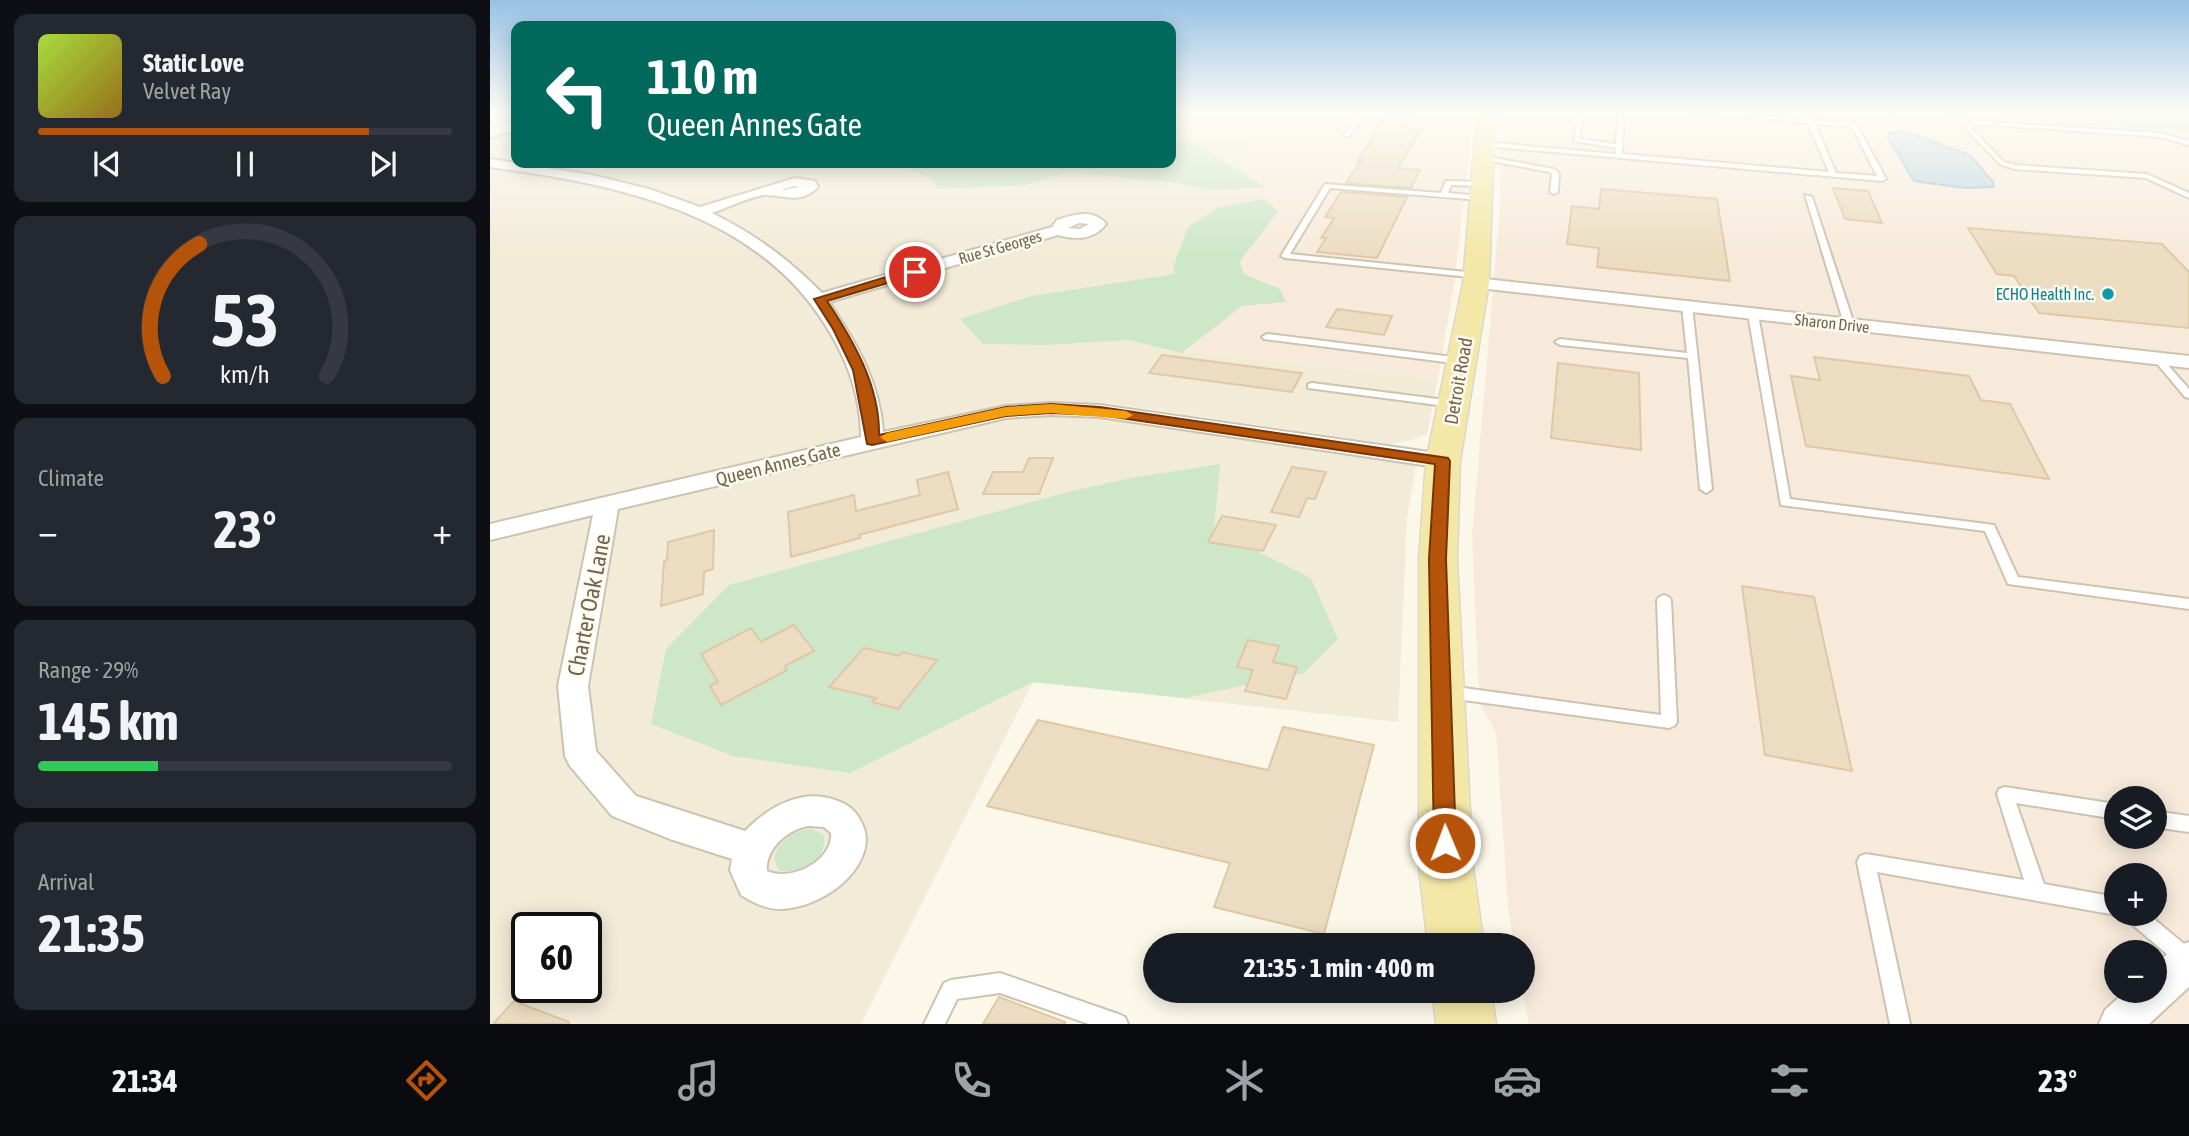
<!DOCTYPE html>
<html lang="en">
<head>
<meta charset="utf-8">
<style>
	:root { --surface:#171b24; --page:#242831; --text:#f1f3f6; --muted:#9ea1a6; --line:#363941; --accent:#b45309 }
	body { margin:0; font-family:"Asap Condensed",sans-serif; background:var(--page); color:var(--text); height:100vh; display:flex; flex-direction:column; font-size:26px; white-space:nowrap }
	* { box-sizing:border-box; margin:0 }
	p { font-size:23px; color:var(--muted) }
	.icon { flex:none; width:38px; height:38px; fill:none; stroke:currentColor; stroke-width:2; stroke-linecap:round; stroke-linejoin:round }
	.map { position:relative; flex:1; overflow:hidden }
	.details { display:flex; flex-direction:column; gap:14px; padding:14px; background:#0d0f14; width:490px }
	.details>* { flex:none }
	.banner { position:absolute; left:21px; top:21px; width:665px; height:147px; border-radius:14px; box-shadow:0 4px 18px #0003; background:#00695c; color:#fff; overflow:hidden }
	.buttons { position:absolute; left:1614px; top:786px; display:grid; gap:14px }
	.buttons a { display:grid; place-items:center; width:63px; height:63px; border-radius:50%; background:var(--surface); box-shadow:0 4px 18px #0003; font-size:35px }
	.speed { position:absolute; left:21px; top:912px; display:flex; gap:14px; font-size:35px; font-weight:700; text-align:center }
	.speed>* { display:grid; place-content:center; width:91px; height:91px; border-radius:50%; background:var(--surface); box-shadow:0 4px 18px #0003; line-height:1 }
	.speed .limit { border:4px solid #111; border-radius:10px; background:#fff; color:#111 }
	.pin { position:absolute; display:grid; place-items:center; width:60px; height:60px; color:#fff; margin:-30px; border:4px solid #fff; border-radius:50%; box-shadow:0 2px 7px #0007 }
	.me { position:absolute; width:77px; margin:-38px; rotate:359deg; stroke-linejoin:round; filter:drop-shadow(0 0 5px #0008) }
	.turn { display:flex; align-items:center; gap:24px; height:147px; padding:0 21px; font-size:32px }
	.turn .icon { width:91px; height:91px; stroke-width:2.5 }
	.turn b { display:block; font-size:49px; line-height:60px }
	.big { font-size:52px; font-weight:700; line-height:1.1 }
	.details .tile { flex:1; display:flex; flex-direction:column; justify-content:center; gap:10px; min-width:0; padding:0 24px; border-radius:14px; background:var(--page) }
	.details .dial { align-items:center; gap:0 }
	.dial svg { height:182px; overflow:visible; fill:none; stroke:var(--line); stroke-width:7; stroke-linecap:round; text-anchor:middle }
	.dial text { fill:var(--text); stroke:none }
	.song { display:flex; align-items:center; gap:21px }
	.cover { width:84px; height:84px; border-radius:10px; background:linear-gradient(135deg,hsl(80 70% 55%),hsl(40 70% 35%)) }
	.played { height:7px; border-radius:4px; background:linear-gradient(90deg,var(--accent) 80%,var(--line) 80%) }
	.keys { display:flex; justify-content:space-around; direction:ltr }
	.heat { display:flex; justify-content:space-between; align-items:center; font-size:38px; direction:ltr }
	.charge { height:10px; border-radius:5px; background:linear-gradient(90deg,#34c759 29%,var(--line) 0) }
	.trip { position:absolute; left:653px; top:933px; width:392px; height:70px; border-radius:35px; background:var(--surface); box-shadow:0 4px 18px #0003; font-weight:700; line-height:70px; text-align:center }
	.tabs { display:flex; height:112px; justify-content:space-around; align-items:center; background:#090b0e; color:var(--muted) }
	.tabs .icon { width:49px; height:49px }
	.tabs .selected { color:var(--accent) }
	.tabs b { font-size:32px; color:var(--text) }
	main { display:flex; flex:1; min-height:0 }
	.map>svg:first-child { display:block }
	.residential { fill:#f2ebd8; fill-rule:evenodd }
	.commercial { fill:#f7eadb; fill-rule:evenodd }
	.green { fill:#cee7c9 }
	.water { fill:#bfd6e3; stroke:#a6c3d4; stroke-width:2 }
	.building { fill:#ecdcc1; stroke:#dfc8a5; stroke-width:2 }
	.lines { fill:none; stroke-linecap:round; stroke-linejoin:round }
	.service-casing { stroke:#ccc3b0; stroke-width:4 }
	.minor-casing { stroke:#ccc3b0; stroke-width:4 }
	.primary-casing { stroke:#dbd7d1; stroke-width:3 }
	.motorway-casing { stroke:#dbd7d1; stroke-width:4 }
	.service { fill:#fff; fill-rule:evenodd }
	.minor { fill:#fff; fill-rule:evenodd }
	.primary { fill:#f3e8a8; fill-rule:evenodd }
	.motorway { fill:#efc9a6; fill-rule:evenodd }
	.route { fill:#b45309; stroke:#753606; stroke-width:2 }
	.slow { fill:#f59e0b }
	.culture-dot { fill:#0f9aa8; stroke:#fdfbef; stroke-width:2.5 }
	.labels { text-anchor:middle; stroke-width:5; stroke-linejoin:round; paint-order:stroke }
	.far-street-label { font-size:16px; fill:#73644f; stroke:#fdfbef }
	.far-culture-label { font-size:16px; fill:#0d838f; stroke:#fdfbef; text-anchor:end }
	.street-label { font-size:19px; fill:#73644f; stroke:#fdfbef }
	.near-street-label { font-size:23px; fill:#73644f; stroke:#fdfbef }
</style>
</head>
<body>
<main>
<section class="details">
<div class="tile">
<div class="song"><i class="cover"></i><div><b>Static Love</b><p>Velvet Ray</p></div></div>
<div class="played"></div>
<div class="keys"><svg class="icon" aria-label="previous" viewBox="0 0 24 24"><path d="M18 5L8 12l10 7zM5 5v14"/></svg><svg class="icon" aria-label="pause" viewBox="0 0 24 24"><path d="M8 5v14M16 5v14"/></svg><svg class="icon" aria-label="next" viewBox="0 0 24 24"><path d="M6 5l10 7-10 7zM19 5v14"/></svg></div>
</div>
<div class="tile dial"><svg viewBox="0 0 100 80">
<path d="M14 69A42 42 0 1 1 86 69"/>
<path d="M14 69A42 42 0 0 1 30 11" stroke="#b45309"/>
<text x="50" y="56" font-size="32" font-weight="700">53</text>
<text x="50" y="72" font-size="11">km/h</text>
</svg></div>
<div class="tile"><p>Climate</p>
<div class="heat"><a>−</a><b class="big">23°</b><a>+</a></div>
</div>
<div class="tile"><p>Range · 29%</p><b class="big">145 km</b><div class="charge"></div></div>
<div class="tile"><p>Arrival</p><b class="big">21:35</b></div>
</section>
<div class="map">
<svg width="1699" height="1024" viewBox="0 0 1699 1024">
	<rect width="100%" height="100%" fill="#fbf8e9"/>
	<path class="residential" d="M0,112H26V163H681V112H776L748,167L775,187L692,353L696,351L948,379L937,434L918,441L900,444L617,403L611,411L927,457L917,518L908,722L543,682L371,1024H0ZM37,928H96V987H37Z"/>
	<g class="commercial">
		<polygon points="776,112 984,112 964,285 948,379 696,351 752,305 789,287 754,274 750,260 788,212 775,199 766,200 775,187 748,168"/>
		<path d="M1011,112H1453L1457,115L1699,132V1024H1039L1032,991V945H1024L1018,906L1006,733L991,705L989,696L982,536L1010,207ZM1626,798H1664V836H1626ZM1626,875H1664V914H1626ZM1626,952H1664V990H1626Z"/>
	</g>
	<g class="green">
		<polygon points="1453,112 1680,112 1699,120 1699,132 1456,115"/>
		<polygon points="681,137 706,143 775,187 721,190 687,183 577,172 537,185 449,189 440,177 406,163 681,163"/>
		<polygon points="775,199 788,212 750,261 754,274 789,288 796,302 752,306 692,353 639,340 555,345 493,344 470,319 541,296 685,274 683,268 698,227 729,207"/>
		<polygon points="730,464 724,530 821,578 848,639 814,673 694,698 543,682 360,773 243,756 161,724 176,649 239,585 578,492 641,478"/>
		<path d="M321,829L333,834C341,858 308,879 288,869L284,858C289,840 304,831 321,829Z"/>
	</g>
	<polygon class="water" points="1417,132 1480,155 1503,182 1504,187 1475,188 1424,181 1398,137 1399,133"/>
	<g class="building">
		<polygon points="897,112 921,112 912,127 931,129 908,168 930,170 921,188 856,183 871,160 868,160 883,138 880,137"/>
		<polygon points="1343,188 1378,191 1392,223 1355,219"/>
		<polygon points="1111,189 1227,199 1240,281 1107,267 1109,248 1077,244 1082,206 1109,209"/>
		<polygon points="851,192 917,197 887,258 827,252 836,238 831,238 844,218 835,217"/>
		<polygon points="1478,228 1672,244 1699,272 1699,328 1549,313 1524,276 1507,274"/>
		<polygon points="847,309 902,316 894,335 836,327"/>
		<polygon points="672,355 812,373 802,392 659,373"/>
		<polygon points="1324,357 1479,376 1491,400 1520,404 1559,479 1316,446 1301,376 1330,380"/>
		<polygon points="1068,363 1149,373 1151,450 1061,438"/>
		<polygon points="539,458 563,458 549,494 493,494 503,472 533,472"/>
		<polygon points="802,467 836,472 825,499 817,498 809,517 781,512"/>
		<polygon points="458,472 468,509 369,535 370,538 301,557 298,512 364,495 366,511 430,495 427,480"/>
		<polygon points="732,516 786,525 773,551 718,542"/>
		<polygon points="224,530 223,569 214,572 213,594 171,606 174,561 177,560 178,542"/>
		<polygon points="1252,586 1324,597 1362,771 1275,755"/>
		<polygon points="304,625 324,651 295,666 297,670 231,705 220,686 228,682 211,654 261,628 271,642"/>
		<polygon points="758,640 789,646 783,662 807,667 796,699 755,691 763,670 747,667"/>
		<polygon points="374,648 409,656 412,652 447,660 408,709 382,702 386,698 339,687"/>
		<polygon points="548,720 778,770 793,727 884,745 834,934 724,907 740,863 497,806"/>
		<polygon points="509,997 575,1022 575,1024 493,1024"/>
		<polygon points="24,1001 79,1022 79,1024 3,1024"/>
	</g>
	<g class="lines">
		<defs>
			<g id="service">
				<polygon points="871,112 877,112 859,136 855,136 854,135"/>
				<path d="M1088,112H1134L1132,154L1339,172L1318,123L1204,112H1224L1364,123L1367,125L1396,179L1392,181L994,146L991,144L994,142L1126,154V148L1084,141ZM1093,115L1128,117L1126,144L1089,139ZM1325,124L1362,127L1387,176L1346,173Z"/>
				<polygon points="1404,112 1410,112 1414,118 1409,119"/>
				<polygon points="1482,121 1670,133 1699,141 1699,145 1670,137 1503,125 1484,125 1481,128 1514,162 1525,165 1657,174 1699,193 1699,198 1656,178 1524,169 1510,164 1475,128"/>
				<polygon points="993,156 1064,169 1069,173 1068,192 1064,194 1060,192 1062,174 1060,172 991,159 990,158"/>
				<polygon points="956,181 995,182 996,184 992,186 961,185 958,193 991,196 995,198 991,200 840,188 800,254 986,273 989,274 989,278 795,258 791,256 835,184 951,193"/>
				<polygon points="1315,195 1322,197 1364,324 1362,326 1359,327 1354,324"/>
				<polygon points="1197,303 1202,306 1222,489 1216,493 1210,489 1198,358 1070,345 1065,342 1070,339 1197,353 1192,306"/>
				<polygon points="1263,311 1268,314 1300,499 1504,525 1528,577 1699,599 1699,609 1518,584 1495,531 1291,505 1258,314"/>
				<polygon points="777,334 971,358 976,361 971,364 774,339 772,337"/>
				<polygon points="1667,355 1670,356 1699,389 1699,398 1695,397 1664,360 1662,358"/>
				<polygon points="822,383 963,401 968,404 963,407 818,388 818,384"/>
				<polygon points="1174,595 1179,597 1181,600 1187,722 1184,726 1179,728 959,698 954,696 951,692 954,688 959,686 1171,715 1167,600 1169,597"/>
				<polygon points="1515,787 1626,804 1626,819 1526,803 1554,884 1626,897 1626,914 1629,914 1626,915 1387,872 1420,1024 1400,1024 1367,862 1370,856 1376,854 1534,880 1507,794 1509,789"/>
				<polygon points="1664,811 1699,816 1699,832 1664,827"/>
				<polygon points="1635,914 1658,914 1699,948 1699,970 1692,967 1637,920"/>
				<polygon points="510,973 628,1014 635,1017 638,1024 599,1024 510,993 467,999 455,1024 434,1024 454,983 461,980"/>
			</g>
			<g id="minor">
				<polygon points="26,121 26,129 0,138 0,130"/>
				<path d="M0,159L102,175L159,189L210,207L305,178L325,181L328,187C310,205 295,195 276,195C263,195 235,209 222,213C266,235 297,258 332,293L562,227L567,220C583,215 603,208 616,224C604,240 586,240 568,235L339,302C366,342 390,382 393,432L516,406L561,403L610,405L953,454L961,456L964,461L961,466L953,468L610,417L561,415L516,418L128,509L98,686L106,751L146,796L255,831C278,807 312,788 345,800C354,803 362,807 367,815C372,822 376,831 376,840C374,878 327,908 291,909C276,909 264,903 251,895L240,870L242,859L180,839L122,816L80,766L75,756L68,686L103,515L0,540V524L371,437C371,397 357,359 336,326C265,211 124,184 0,167ZM305,186L309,187L293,190V189ZM589,223L599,224L590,229L578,228ZM318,826L334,827L341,833C343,861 301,882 277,871C275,849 297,830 318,826Z"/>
				<polygon points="986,278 1699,356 1699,368 980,287 977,283"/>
				<polygon points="1699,942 1699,987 1659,1024 1609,1024 1615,1010 1637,990 1664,990 1664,966 1685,947"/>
			</g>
			<g id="primary">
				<polygon points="987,112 1005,112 999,283 970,461 967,559 983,868 994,945 938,945 929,868 929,559 936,461 973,283"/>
				<polygon points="942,990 1001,990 1006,1024 946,1024"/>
			</g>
			<polygon id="motorway" points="1689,112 1699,112 1699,118 1691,116"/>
		</defs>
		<use href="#service" class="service-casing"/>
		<use href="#minor" class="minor-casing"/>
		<use href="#primary" class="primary-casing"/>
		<use href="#motorway" class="motorway-casing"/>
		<use href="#service" class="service"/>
		<use href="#minor" class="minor"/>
		<use href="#primary" class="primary"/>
		<use href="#motorway" class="motorway"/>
	</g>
	<linearGradient id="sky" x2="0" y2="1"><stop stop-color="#97c2e6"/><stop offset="0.44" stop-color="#fdfcf5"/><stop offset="1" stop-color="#fdfcf5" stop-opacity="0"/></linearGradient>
	<rect width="1699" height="255" fill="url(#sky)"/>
	<path class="route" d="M425,268L430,272L428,274L337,301C363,340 390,386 389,435L516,407L561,404L610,407L958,458L960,461L956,559L966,843L963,850L955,853L947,850L944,843L939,559L945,464L610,415L561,413L516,416L382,445L377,444L363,370L343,329L324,299Z"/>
	<polygon class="slow" points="561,404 636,411 643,415 636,419 561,413 516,416 397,442 390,437 397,433 516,407"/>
	<circle class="culture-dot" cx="1618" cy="294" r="7"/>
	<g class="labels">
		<g class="far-street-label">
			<text transform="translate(510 247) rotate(-16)" y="6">Rue St Georges</text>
			<text transform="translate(1342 323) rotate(6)" y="6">Sharon Drive</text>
		</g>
		<g class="far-culture-label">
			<text x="1604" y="300">ECHO Health Inc.</text>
		</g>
		<g class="street-label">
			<text transform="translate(968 381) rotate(-80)" y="7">Detroit Road</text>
			<text transform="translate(288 464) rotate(-14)" y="7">Queen Annes Gate</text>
		</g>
		<g class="near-street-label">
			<text transform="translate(99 605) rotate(-79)" y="8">Charter Oak Lane</text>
		</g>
	</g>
</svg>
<div class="buttons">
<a><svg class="icon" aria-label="layers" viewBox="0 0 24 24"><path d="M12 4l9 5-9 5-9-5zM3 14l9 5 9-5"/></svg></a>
<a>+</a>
<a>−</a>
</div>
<div class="speed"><div class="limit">60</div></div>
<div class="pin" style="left:425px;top:272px;background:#d93025"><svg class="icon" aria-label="arrive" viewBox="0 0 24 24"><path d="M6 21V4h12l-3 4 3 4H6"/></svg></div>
<svg class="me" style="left:955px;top:843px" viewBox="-20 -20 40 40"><circle r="17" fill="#b45309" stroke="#fff" stroke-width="3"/><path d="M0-11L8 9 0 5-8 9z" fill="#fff"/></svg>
<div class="trip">21:35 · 1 min · 400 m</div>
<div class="banner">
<div class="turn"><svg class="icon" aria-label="left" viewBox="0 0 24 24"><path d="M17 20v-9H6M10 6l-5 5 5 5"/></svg><div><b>110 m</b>Queen Annes Gate</div></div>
</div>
</div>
</main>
<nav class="tabs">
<b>21:34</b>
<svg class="icon selected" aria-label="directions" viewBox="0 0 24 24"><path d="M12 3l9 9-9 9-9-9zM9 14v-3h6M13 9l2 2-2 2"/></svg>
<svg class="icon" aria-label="music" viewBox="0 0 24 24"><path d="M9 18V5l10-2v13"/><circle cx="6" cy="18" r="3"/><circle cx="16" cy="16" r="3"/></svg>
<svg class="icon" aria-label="phone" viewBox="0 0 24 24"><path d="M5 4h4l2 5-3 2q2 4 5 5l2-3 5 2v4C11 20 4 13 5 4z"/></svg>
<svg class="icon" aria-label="climate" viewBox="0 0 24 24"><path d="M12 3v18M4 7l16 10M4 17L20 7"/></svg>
<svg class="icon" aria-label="car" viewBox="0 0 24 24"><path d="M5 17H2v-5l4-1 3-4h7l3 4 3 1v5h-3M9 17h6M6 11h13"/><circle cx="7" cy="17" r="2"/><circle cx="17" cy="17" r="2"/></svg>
<svg class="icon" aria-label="filters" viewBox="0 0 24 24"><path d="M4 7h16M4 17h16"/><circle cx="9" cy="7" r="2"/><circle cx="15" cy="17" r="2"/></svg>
<b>23°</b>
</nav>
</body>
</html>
